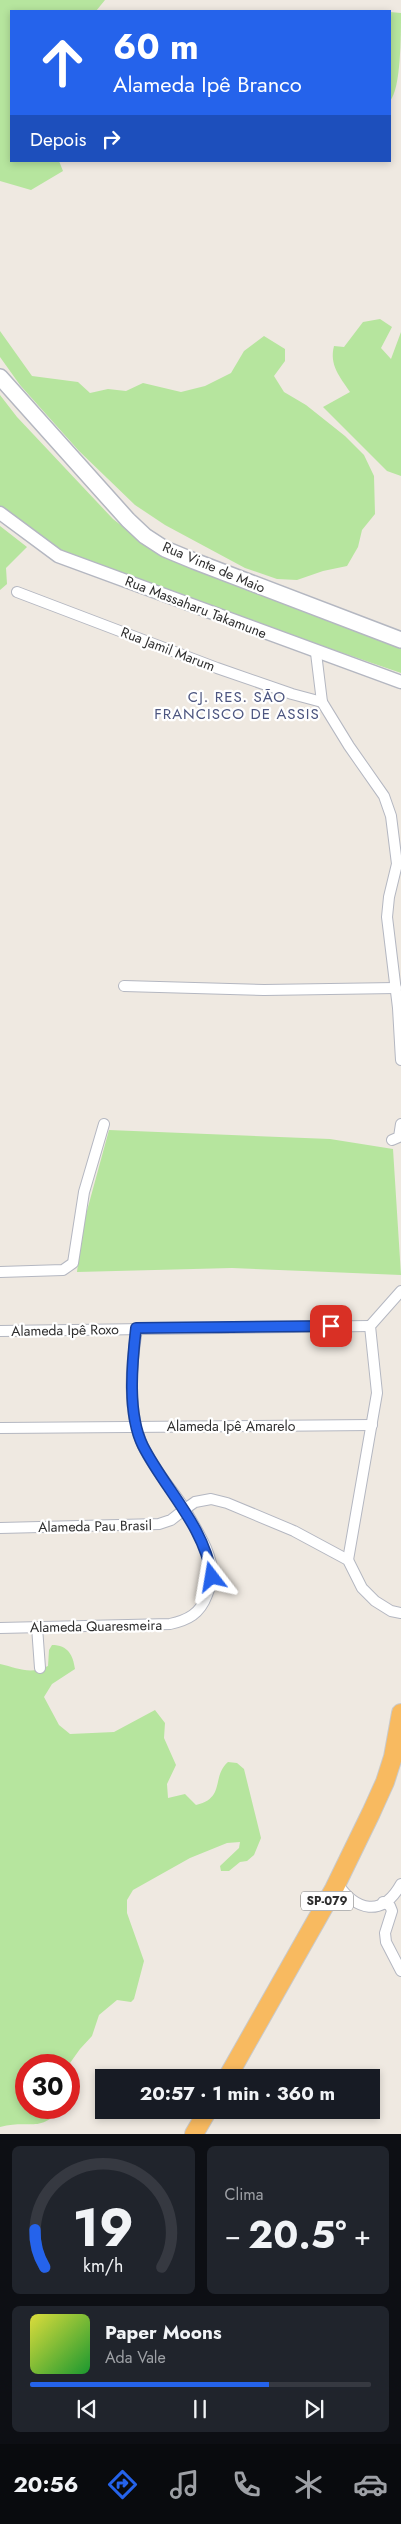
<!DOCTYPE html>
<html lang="pt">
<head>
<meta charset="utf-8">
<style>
	:root { --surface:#171b24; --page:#20242c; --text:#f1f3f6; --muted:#9ea1a6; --line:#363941; --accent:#2563eb }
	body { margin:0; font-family:Jost,sans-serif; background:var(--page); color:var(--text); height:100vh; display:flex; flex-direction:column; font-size:19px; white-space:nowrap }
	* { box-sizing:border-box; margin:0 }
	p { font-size:16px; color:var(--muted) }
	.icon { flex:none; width:28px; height:28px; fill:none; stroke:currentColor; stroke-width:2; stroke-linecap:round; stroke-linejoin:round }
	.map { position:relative; height:2134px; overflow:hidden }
	.drawer { display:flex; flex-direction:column; gap:12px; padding:12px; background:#0d0f14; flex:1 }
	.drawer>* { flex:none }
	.banner { position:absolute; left:10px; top:10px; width:381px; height:152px; border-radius:0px; box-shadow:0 2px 8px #0003; background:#2563eb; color:#fff; overflow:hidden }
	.speed { position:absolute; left:15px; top:2054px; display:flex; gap:10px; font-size:25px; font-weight:700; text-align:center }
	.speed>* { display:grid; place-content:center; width:65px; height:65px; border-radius:50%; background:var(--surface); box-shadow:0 2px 8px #0003; line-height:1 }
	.speed .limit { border:8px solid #d22; background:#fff; color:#111 }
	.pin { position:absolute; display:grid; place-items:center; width:42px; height:42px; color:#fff; margin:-21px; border-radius:10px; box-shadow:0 2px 8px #0006 }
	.me { position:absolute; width:55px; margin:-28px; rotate:346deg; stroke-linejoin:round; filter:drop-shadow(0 0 4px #0008) }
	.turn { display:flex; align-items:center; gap:18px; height:105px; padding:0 20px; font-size:22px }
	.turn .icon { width:65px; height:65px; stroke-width:2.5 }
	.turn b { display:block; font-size:35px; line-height:42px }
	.then { display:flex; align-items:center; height:48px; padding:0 20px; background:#0003; gap:10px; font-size:19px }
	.big { font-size:38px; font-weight:700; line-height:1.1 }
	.drawer .widget { flex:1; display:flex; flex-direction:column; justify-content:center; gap:8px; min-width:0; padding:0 18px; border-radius:8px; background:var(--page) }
	.drawer .dial { align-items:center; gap:0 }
	.dial svg { height:130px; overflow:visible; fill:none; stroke:var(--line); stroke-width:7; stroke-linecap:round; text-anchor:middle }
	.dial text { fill:var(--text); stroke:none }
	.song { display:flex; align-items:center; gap:15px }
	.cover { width:60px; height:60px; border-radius:8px; background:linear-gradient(135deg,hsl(60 70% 55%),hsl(130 70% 35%)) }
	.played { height:5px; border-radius:2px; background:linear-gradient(90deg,var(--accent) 70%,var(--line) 70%) }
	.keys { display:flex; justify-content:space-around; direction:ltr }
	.heat { display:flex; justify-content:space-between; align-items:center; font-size:28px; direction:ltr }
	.drawer .tiles { flex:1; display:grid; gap:12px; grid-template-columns:1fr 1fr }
	.widget:last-child { grid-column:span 2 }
	.trip { position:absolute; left:95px; top:2069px; width:285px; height:50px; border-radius:0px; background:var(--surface); box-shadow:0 2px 8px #0003; font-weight:700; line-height:50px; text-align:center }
	.tabs { display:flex; height:80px; justify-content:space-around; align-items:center; background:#090b0e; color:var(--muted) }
	.tabs .icon { width:35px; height:35px }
	.tabs .on { color:var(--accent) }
	.tabs b { font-size:22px; color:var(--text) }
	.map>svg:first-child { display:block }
	.green { fill:#b6e59e }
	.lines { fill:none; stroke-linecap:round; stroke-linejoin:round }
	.minor-casing { stroke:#b4b7c1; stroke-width:12 }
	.tertiary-casing { stroke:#b4b7c1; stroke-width:15 }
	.secondary-casing { stroke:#b4b7c1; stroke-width:18 }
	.trunk-casing { stroke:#c9c9c9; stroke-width:20 }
	.minor { stroke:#fff; stroke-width:10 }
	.tertiary { stroke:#fff; stroke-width:12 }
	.secondary { stroke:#fff; stroke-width:15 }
	.trunk { stroke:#f8ba60; stroke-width:18 }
	.route-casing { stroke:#184099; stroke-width:12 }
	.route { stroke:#2563eb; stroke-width:9 }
	.labels { text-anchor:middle; stroke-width:4.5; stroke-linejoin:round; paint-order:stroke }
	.shield { fill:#fff; stroke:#6d6d6d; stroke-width:1 }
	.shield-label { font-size:12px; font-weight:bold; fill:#2e2e2e }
	.street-label { font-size:14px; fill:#2e2e2e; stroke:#fff }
	.neighbourhood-label { font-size:15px; letter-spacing:1px; fill:#4d5680; stroke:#fff }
</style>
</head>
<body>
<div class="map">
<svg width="401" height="2134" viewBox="0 0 401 2134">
	<rect width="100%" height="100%" fill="#efe9e1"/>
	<g class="green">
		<polygon points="0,0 105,0 96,11 11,11 11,161 59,161 63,171 31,190 0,181"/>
		<path d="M390,12L401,13C401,34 401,88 390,101Z"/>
		<path d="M380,319L392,327L381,348L391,359L401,332V476L387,471L323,407L350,392C340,377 329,365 334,346L344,347L363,322Z"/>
		<polygon points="0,331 32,376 78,382 90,393 108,389 126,391 143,383 181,392 205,386 231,373 244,351 264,336 285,349 285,361 274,376 284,392 306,405 345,436 364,455 374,476 375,514 362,530 358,547 347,566 323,571 297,580 277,579 245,568 165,525 135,505 79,451 20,385 0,357"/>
		<polygon points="0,395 17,417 113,519 162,557 401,641 401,673 60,556 0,510"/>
		<polygon points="0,526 27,547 6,568 7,584 0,590"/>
		<polygon points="109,1130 330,1139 393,1149 401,1275 232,1268 77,1272 82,1229"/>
		<path d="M52,1645C68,1645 73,1655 75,1669L52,1684L44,1697L59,1725L70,1734L114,1732L155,1710L165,1723L164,1738L176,1765L167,1784L168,1798L185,1794L196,1805C226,1798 211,1777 228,1762L237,1763L244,1769L261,1838L254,1855L247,1861L240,1862L229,1871H221L220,1866L239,1848L240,1842L227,1843L190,1858L133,1890L127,1900V1913L144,1961L134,1999L131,2002L117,2000L99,2015L92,2036L80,2049L70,2063L69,2070L74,2076L69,2093V2065H26V2108H62C39,2134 31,2119 0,2127V1664C18,1668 30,1675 48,1666L49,1650Z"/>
	</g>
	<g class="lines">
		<defs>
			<g id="minor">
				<polyline points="17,592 217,668 292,694 322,702"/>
				<polyline points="316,653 322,702 349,746 384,796 391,816 397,864 389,897 387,917 398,1008 401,1060"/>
				<polyline points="124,986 264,990 396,988"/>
				<polyline points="392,1140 399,1137 401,1124"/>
				<polyline points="0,1272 63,1270 73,1263 84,1192 104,1124"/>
				<path d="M137,1329C131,1365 127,1409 142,1444C152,1467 171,1488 185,1509L195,1502L211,1499L227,1503L294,1531L348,1560L362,1588L375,1601L391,1611L401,1613"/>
				<polyline points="0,1331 370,1326"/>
				<polyline points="0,1428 372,1425"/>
				<path d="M0,1528L159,1524L171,1520L185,1509C195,1528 214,1554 212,1577C212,1582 209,1590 207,1595C200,1614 188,1620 170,1624L0,1628"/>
				<polyline points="348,1560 377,1393 370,1326 401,1291"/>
				<polyline points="37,1627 40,1668"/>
				<path d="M337,1883C356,1911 382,1918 401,1884"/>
				<polyline points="383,1902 390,1906 392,1911 385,1933 386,1942 401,1971"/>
			</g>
			<polyline id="tertiary" points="0,513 58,556 401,682"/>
			<polyline id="secondary" points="0,377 128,520 145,536 165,549 194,561 401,640"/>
			<g id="trunk">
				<polyline points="227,2078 334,1889 371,1813 385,1782 393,1757 401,1713"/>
				<polyline points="194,2134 208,2110"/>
			</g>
		</defs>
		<use href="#minor" class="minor-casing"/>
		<use href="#tertiary" class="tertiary-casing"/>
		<use href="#secondary" class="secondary-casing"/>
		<use href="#trunk" class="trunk-casing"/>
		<use href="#minor" class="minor"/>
		<use href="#tertiary" class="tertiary"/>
		<use href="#secondary" class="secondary"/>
		<use href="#trunk" class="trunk"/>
	</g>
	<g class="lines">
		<defs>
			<path id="route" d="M212,1577C204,1525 166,1491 143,1446C127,1414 132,1363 136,1328L331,1326"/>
		</defs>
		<use href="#route" class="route-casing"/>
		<use href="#route" class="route"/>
	</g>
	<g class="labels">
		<rect class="shield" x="301" y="1891.5" width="52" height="19" rx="4"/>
		<g class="shield-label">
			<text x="327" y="1905">SP-079</text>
		</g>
		<g class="street-label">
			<text transform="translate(214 567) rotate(23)" y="5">Rua Vinte de Maio</text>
			<text transform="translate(196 607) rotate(21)" y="5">Rua Massaharu Takamune</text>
			<text transform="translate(168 649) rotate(21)" y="5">Rua Jamil Marum</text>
			<text transform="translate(65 1330) rotate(-1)" y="5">Alameda Ipê Roxo</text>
			<text x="231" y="1431">Alameda Ipê Amarelo</text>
			<text transform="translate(95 1526) rotate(-1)" y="5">Alameda Pau Brasil</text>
			<text transform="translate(96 1626) rotate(-1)" y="5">Alameda Quaresmeira</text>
		</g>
		<g class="neighbourhood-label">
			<text x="237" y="702">CJ. RES. SÃO<tspan x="237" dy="17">FRANCISCO DE ASSIS</tspan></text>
		</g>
	</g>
</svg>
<div class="speed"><div class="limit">30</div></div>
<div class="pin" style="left:331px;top:1326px;background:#d93025"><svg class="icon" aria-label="arrive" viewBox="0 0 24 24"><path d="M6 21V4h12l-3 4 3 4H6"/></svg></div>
<svg class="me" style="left:212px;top:1577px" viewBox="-20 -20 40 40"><path d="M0-17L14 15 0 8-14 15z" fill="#2563eb" stroke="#fff" stroke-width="4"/></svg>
<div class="trip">20:57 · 1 min · 360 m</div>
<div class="banner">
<div class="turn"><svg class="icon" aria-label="ahead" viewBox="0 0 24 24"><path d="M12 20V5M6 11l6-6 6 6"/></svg><div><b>60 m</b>Alameda Ipê Branco</div></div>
<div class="then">Depois<svg class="icon" aria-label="right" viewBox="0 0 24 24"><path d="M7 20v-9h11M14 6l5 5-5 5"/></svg></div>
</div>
</div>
<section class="drawer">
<div class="tiles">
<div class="widget dial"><svg viewBox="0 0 100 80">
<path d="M14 69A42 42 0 1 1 86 69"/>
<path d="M14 69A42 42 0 0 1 8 46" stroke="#2563eb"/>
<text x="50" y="56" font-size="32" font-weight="700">19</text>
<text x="50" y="72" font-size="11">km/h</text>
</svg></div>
<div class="widget"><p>Clima</p>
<div class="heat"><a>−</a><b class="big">20.5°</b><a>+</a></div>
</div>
<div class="widget">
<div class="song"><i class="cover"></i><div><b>Paper Moons</b><p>Ada Vale</p></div></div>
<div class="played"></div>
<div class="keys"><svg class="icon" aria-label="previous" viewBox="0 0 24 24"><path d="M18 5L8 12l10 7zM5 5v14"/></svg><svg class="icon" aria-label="pause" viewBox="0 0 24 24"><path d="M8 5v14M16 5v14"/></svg><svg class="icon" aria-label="next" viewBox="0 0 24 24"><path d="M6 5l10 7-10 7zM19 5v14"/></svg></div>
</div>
</div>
</section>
<nav class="tabs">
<b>20:56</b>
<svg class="icon on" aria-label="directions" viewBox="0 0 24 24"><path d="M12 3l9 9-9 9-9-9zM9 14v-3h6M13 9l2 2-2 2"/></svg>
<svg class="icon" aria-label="music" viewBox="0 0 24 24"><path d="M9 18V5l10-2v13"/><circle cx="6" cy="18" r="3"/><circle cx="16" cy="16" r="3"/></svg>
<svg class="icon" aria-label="phone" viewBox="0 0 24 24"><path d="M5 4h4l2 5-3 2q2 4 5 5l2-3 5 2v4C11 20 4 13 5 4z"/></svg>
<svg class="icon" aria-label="climate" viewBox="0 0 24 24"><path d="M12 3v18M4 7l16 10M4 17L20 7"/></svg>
<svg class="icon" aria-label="car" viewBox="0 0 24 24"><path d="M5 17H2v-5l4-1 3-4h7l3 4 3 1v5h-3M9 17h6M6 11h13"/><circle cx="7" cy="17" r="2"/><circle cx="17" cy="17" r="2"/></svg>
</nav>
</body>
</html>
